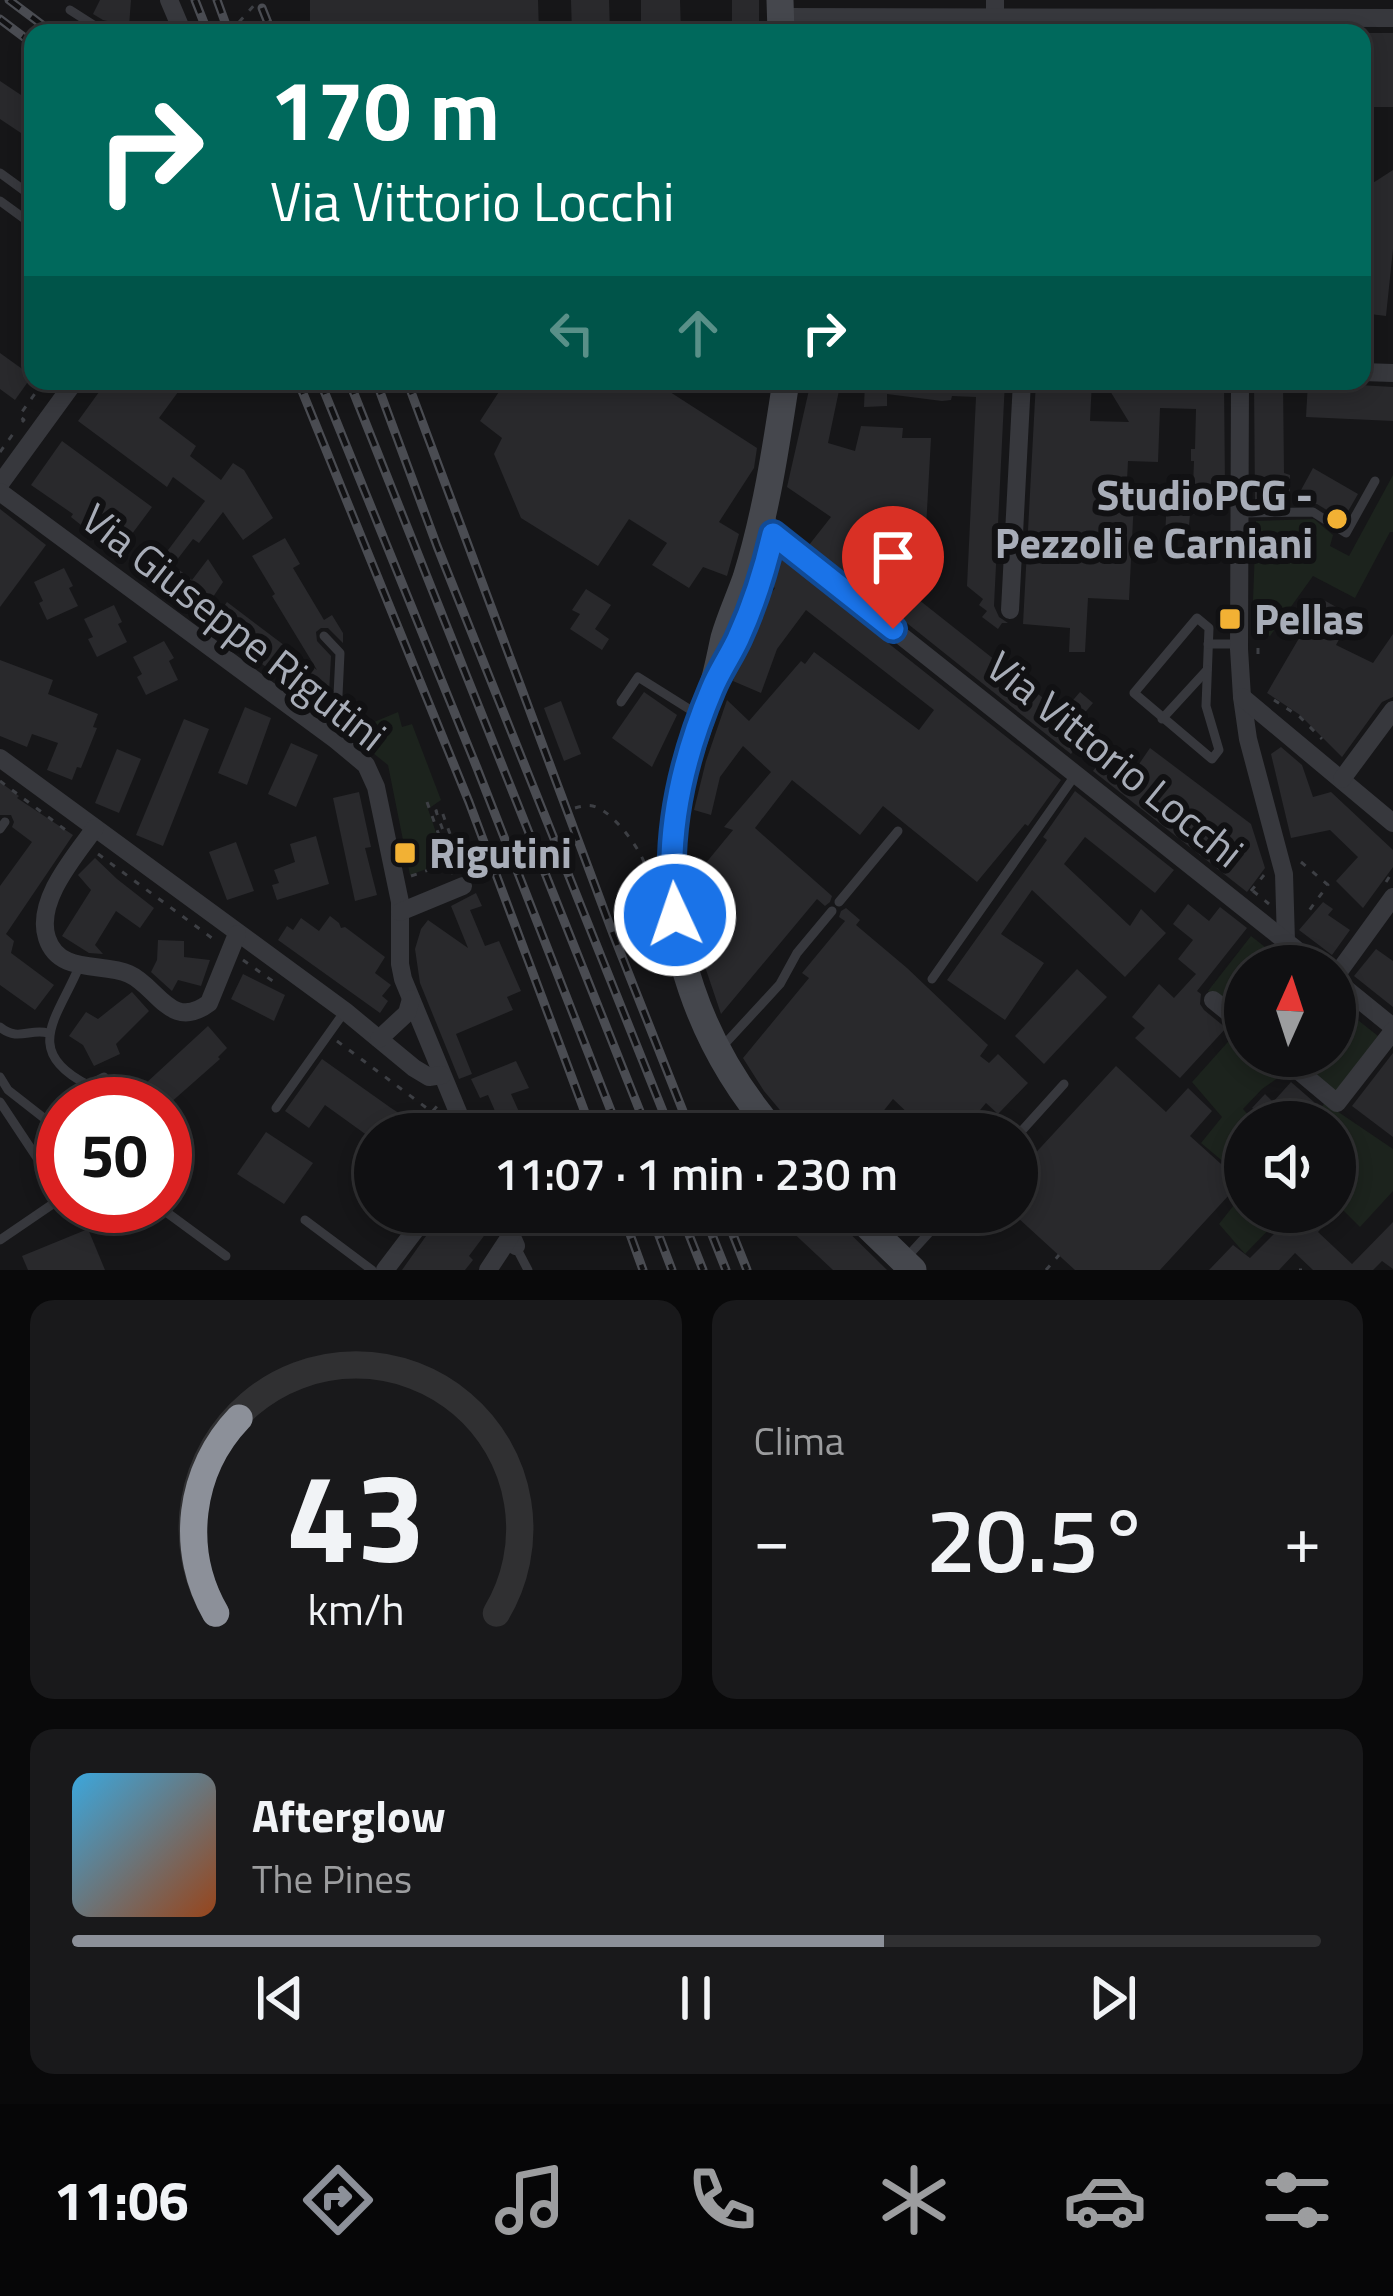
<!DOCTYPE html>
<html lang="it">
<head>
<meta charset="utf-8">
<style>
	:root { --surface:#101012; --page:#19191b; --text:#f1f3f6; --muted:#9c9d9f; --line:#303032; --accent:#8c9099 }
	body { margin:0; font-family:"Titillium Web",sans-serif; background:var(--page); color:var(--text); height:100vh; display:flex; flex-direction:column; font-size:45px; white-space:nowrap }
	* { box-sizing:border-box; margin:0 }
	p { font-size:39px; color:var(--muted) }
	.icon { flex:none; width:66px; height:66px; fill:none; stroke:currentColor; stroke-width:2; stroke-linecap:round; stroke-linejoin:round }
	.map { position:relative; height:1270px; overflow:hidden }
	.details { display:flex; flex-direction:column; gap:30px; padding:30px; background:#09090a; flex:1 }
	.details>* { flex:none }
	.guide { position:absolute; left:24px; top:24px; width:1347px; height:366px; border-radius:24px; box-shadow:0 6px 18px #0003,0 0 0 3px var(--line); background:#00695c; color:#fff; overflow:hidden }
	.needle { width:78px; rotate:3deg }
	.fabs { position:absolute; left:1224px; top:945px; display:grid; gap:24px }
	.fabs a { display:grid; place-items:center; width:132px; height:132px; border-radius:50%; background:var(--surface); box-shadow:0 6px 18px #0003,0 0 0 3px var(--line); font-size:60px }
	.speed { position:absolute; left:36px; top:1077px; display:flex; gap:24px; font-size:60px; font-weight:700; text-align:center }
	.speed>* { display:grid; place-content:center; width:156px; height:156px; border-radius:50%; background:var(--surface); box-shadow:0 6px 18px #0003,0 0 0 3px var(--line); line-height:1 }
	.speed .limit { border:18px solid #d22; background:#fff; color:#111 }
	.pin { position:absolute; display:grid; place-items:center; width:102px; height:102px; color:#fff; margin:-123px -51px; border-radius:50% 50% 50% 0; rotate:-45deg; box-shadow:0 0 12px #0007 }
	.pin .icon { rotate:45deg }
	.me { position:absolute; width:132px; margin:-66px; rotate:357deg; stroke-linejoin:round; filter:drop-shadow(0 0 9px #0008) }
	.turn { display:flex; align-items:center; gap:42px; height:252px; padding:0 48px; font-size:54px }
	.turn .icon { width:156px; height:156px; stroke-width:2.5 }
	.turn b { display:block; font-size:84px; line-height:102px }
	.lanes { display:flex; align-items:center; height:114px; padding:0 48px; background:#0003; justify-content:center; gap:60px; direction:ltr }
	.lanes .off { opacity:.35 }
	.big { font-size:90px; font-weight:600; line-height:1.1 }
	.details .widget { flex:1; display:flex; flex-direction:column; justify-content:center; gap:18px; min-width:0; padding:0 42px; border-radius:24px; background:var(--page) }
	.details .dial { align-items:center; gap:0 }
	.dial svg { height:312px; overflow:visible; fill:none; stroke:var(--line); stroke-width:7; stroke-linecap:round; text-anchor:middle }
	.dial text { fill:var(--text); stroke:none }
	.song { display:flex; align-items:center; gap:36px }
	.cover { width:144px; height:144px; border-radius:18px; background:linear-gradient(135deg,hsl(200 70% 55%),hsl(20 70% 35%)) }
	.played { height:12px; border-radius:6px; background:linear-gradient(90deg,var(--accent) 65%,var(--line) 65%) }
	.keys { display:flex; justify-content:space-around; direction:ltr }
	.heat { display:flex; justify-content:space-between; align-items:center; font-size:66px; direction:ltr }
	.details .tiles { flex:1; display:grid; gap:30px; grid-template-columns:1fr 1fr }
	.widget:last-child { grid-column:span 2 }
	.trip { position:absolute; left:354px; top:1113px; width:684px; height:120px; border-radius:60px; background:var(--surface); box-shadow:0 6px 18px #0003,0 0 0 3px var(--line); font-weight:600; line-height:120px; text-align:center }
	.menu { display:flex; height:192px; justify-content:space-around; align-items:center; background:#060607; color:var(--muted) }
	.menu .icon { width:84px; height:84px }
	.menu .on { color:var(--accent) }
	.menu b { font-size:54px; color:var(--text) }
	.map>svg:first-child { display:block }
	.green { fill:#1c231d }
	.building { fill:#29292c }
	.lines { fill:none; stroke-linecap:round; stroke-linejoin:round }
	.path { stroke:#3d3f44; stroke-width:3; stroke-dasharray:6 9; stroke-linecap:butt }
	.lane { stroke:#37383d; stroke-width:9 }
	.street { stroke:#37383d; stroke-width:18 }
	.secondary { stroke:#45474d; stroke-width:27 }
	.rail-casing { stroke:#4a4c52; stroke-width:9 }
	.rail { stroke:#111113; stroke-width:4.5; stroke-dasharray:14; stroke-linecap:butt }
	.path-bridge { stroke:#3d3f44; stroke-width:3; stroke-dasharray:6 9; stroke-linecap:butt }
	.route-casing { stroke:#114b97; stroke-width:30 }
	.route { stroke:#1a73e8; stroke-width:21 }
	.poi-dot { fill:#f2b134; stroke:#111113; stroke-width:4.5 }
	.labels { text-anchor:middle; stroke-width:12; stroke-linejoin:round; paint-order:stroke }
	.poi-label { font-size:42px; font-weight:bold; fill:#a8adb8; stroke:#111113; text-anchor:start }
	.street-label { font-size:42px; fill:#a8adb8; stroke:#111113 }
</style>
</head>
<body>
<div class="map">
<svg width="1393" height="1270" viewBox="0 0 1393 1270">
	<rect width="100%" height="100%" fill="#161618"/>
	<g class="green">
		<polygon points="1393,475 1393,532 1390,532 1355,598 1313,576 1270,636 1252,627 1256,521 1314,519 1333,535 1330,546 1349,556"/>
		<polygon points="398,712 402,727 412,724 441,800 428,809 446,862 410,875 388,765 348,733"/>
		<polygon points="1251,936 1289,966 1245,966 1245,1020 1208,991"/>
		<polygon points="1335,1002 1378,1036 1336,1091 1291,1056 1335,1056"/>
		<polygon points="1235,1034 1245,1043 1245,1056 1260,1056 1282,1075 1262,1089 1243,1109 1250,1117 1235,1133 1245,1142 1245,1180 1201,1143 1222,1117 1192,1082"/>
		<polygon points="1325,1103 1393,1149 1393,1191 1360,1227 1335,1202 1335,1122 1307,1122"/>
		<polygon points="1245,1191 1245,1212 1286,1212 1245,1254 1219,1224"/>
	</g>
	<g class="building">
		<polygon points="100,0 131,0 129,26 103,20 93,14"/>
		<polygon points="310,0 538,0 539,33 461,33 461,29 433,30 433,33 310,33"/>
		<polygon points="571,0 609,0 610,33 572,33"/>
		<polygon points="641,0 680,0 681,33 641,33"/>
		<rect x="732" y="0" width="27" height="33"/>
		<polygon points="1362,33 1393,33 1393,107 1365,107"/>
		<polygon points="0,81 33,103 33,141 0,119"/>
		<polygon points="1393,170 1393,249 1386,316 1362,313 1362,190"/>
		<polygon points="0,353 32,376 15,400 0,389"/>
		<polygon points="107,381 171,381 181,388 159,418 196,446 190,456 221,480 233,463 244,470 273,518 243,540 223,512 199,543 193,539 173,565 192,580 208,559 223,582 213,597 203,591 190,610 147,578 205,501 173,477 167,487 78,421"/>
		<polygon points="506,381 653,381 757,448 754,468 719,522 739,534 727,576 703,567 689,588 652,565 667,543 629,519 598,566 521,518 494,454 502,438 480,421"/>
		<polygon points="811,381 841,381 828,443 855,451 861,426 903,428 902,438 931,438 926,528 931,528 928,566 888,535 885,539 873,529 856,550 1062,713 1080,692 1093,703 1077,722 1089,731 1071,754 809,545 831,517 787,487"/>
		<polygon points="865,381 1005,381 994,606 999,617 1008,623 1002,623 998,629 982,617 987,611 979,605 983,599 967,586 976,397 952,396 951,400 942,401 887,394 887,406 864,407"/>
		<polygon points="1036,381 1092,381 1090,421 1129,422 1104,381 1224,381 1225,487 1193,487 1194,461 1191,461 1191,449 1195,449 1196,409 1160,408 1158,462 1128,461 1126,500 1134,500 1129,600 1088,598 1085,652 1069,652 1070,628 1023,624"/>
		<polygon points="1254,381 1283,382 1284,473 1290,475 1290,503 1255,504"/>
		<polygon points="1308,382 1393,387 1393,421 1306,417"/>
		<polygon points="62,441 152,507 120,550 82,523 81,525 71,517 73,514 31,485"/>
		<polygon points="1313,468 1358,494 1343,520 1317,504 1294,503"/>
		<polygon points="1175,491 1202,492 1200,515 1190,514 1189,525 1182,525 1181,538 1165,537 1167,498 1175,498"/>
		<polygon points="0,509 46,545 0,607"/>
		<polygon points="285,538 300,564 293,568 324,620 332,615 343,633 343,643 328,628 321,628 316,632 317,641 331,656 329,693 317,708 307,701 309,698 283,678 281,681 270,673 272,671 220,635 222,632 211,624 227,602 317,670 272,596 275,594 252,556"/>
		<polygon points="777,555 1061,780 1028,826 1025,824 977,882 883,806 860,835 792,780 755,828 832,896 830,902 825,906 817,899 721,1014 698,946 732,905 696,875 733,830 724,827 771,772 743,746 720,777 711,815 694,810 706,761 727,700 749,721 801,661 805,664 814,652 919,730 934,710 806,610 777,649 761,693 733,681 752,620 775,588 766,582"/>
		<polygon points="64,568 73,586 69,588 78,606 47,620 39,603 43,601 34,582"/>
		<polygon points="586,589 611,605 595,629 609,639 602,650 570,629 580,614 572,610"/>
		<polygon points="1322,599 1352,616 1336,645 1373,663 1393,634 1393,697 1382,702 1342,757 1300,715 1267,693"/>
		<polygon points="114,605 122,622 118,624 127,642 97,657 88,639 93,637 84,619"/>
		<polygon points="164,641 174,658 169,661 178,680 146,695 137,677 142,674 133,657"/>
		<polygon points="0,660 53,680 48,694 98,714 93,727 97,728 81,768 77,767 72,780 47,770 58,743 32,734 27,747 0,736"/>
		<polygon points="644,692 677,715 652,767 612,738"/>
		<polygon points="561,701 581,754 564,761 544,708"/>
		<polygon points="245,707 271,718 247,785 218,773"/>
		<polygon points="184,719 209,729 163,846 136,835"/>
		<polygon points="291,743 318,755 296,807 268,794"/>
		<polygon points="1281,747 1302,765 1313,797 1331,792 1393,850 1393,867 1363,908 1336,881 1358,857 1330,830 1291,838 1271,754"/>
		<polygon points="1111,748 1137,767 1150,748 1251,824 1265,868 1247,892 1093,771"/>
		<polygon points="117,749 141,759 119,813 95,803"/>
		<polygon points="0,782 19,796 17,798 73,835 6,934 14,941 11,953 54,985 35,1010 0,985 0,886 32,842 12,827 14,822 11,815 0,815"/>
		<polygon points="1075,791 1174,870 1155,893 1085,837 1064,864 1130,926 1141,909 1166,933 1125,977 1032,890 1001,934 1044,963 1005,1020 947,980 1047,840 1043,837"/>
		<polygon points="359,792 371,847 365,848 377,895 355,901 333,798"/>
		<polygon points="316,836 329,884 277,900 272,885 279,883 274,870 295,862 290,844"/>
		<polygon points="236,842 254,891 227,900 209,852"/>
		<polygon points="95,858 117,879 154,908 140,928 116,911 95,945 103,954 89,953 62,936 91,890 78,875"/>
		<polygon points="476,893 482,906 470,910 485,946 499,941 521,991 507,997 513,1010 456,1034 472,1074 459,1079 420,983 415,949 421,929 428,920 468,948 451,906"/>
		<polygon points="1323,902 1333,909 1328,915 1350,930 1332,955 1299,930"/>
		<polygon points="1188,904 1209,921 1220,907 1247,928 1197,991 1201,994 1200,1004 1204,1010 1226,1028 1180,1078 1135,1038 1145,1028 1132,1017 1159,984 1174,998 1196,974 1178,959 1193,940 1173,924"/>
		<polygon points="846,908 860,920 856,925 907,968 988,1045 980,1056 989,1063 998,1054 1028,1083 998,1114 986,1103 960,1134 903,1134 913,1118 893,1099 865,1134 800,1134 764,1091 743,1058 809,978 802,973 845,921 839,917 841,911"/>
		<polygon points="330,916 339,923 341,928 345,927 385,957 375,973 391,985 382,996 388,1001 380,1013 278,940 287,926 293,930 301,918 319,931"/>
		<polygon points="158,940 184,941 184,957 210,960 201,986 178,980 172,991 151,972 157,960"/>
		<polygon points="1376,949 1393,961 1393,1007 1354,976"/>
		<polygon points="1077,969 1107,997 1044,1064 1015,1036"/>
		<polygon points="243,974 285,995 274,1021 231,999"/>
		<polygon points="132,992 149,1011 116,1044 120,1054 94,1066 83,1045 69,1036 86,1012 98,1019"/>
		<polygon points="208,1026 227,1048 218,1057 220,1059 169,1104 138,1104 132,1096"/>
		<polygon points="1393,1053 1393,1137 1352,1106"/>
		<polygon points="322,1059 391,1108 431,1134 375,1134 375,1141 325,1105 309,1128 285,1111"/>
		<polygon points="516,1061 529,1088 511,1094 529,1134 505,1134 488,1095 480,1098 471,1079"/>
		<polygon points="1116,1066 1166,1112 1188,1088 1212,1111 1190,1136 1241,1182 1160,1270 1075,1270 1017,1217 1017,1173"/>
		<polygon points="1291,1082 1314,1102 1296,1122 1253,1122 1260,1114 1252,1108 1265,1094 1273,1102"/>
		<polygon points="266,1132 313,1163 284,1204 237,1174"/>
		<polygon points="443,1212 488,1212 492,1225 469,1256 473,1260 465,1270 402,1270"/>
		<polygon points="771,1212 828,1212 887,1270 833,1270"/>
		<polygon points="1296,1212 1323,1212 1330,1219 1318,1232 1352,1264 1393,1222 1393,1269 1382,1261 1373,1270 1313,1270 1295,1253 1279,1270 1209,1270 1233,1245 1250,1258"/>
		<polygon points="88,1229 105,1270 28,1270 22,1256"/>
	</g>
	<g class="lines">
		<g class="path">
			<polyline points="90,391 98,381"/>
			<polyline points="22,422 24,420 19,416 44,381"/>
			<polyline points="0,452 13,434"/>
			<polyline points="1258,618 1258,662"/>
			<polyline points="1274,700 1300,717 1322,739"/>
			<polyline points="0,781 71,834"/>
			<polyline points="427,802 453,874"/>
			<path d="M575,808C582,806 589,804 596,807C614,813 645,854 647,872"/>
			<polyline points="457,844 454,845 441,809 436,811 458,872"/>
			<polyline points="454,845 463,871"/>
			<polyline points="98,854 216,941"/>
			<polyline points="1301,862 1328,885 1305,916"/>
			<polyline points="411,876 449,863"/>
			<polyline points="1386,882 1393,871"/>
			<polyline points="1251,891 1264,875"/>
			<polyline points="1253,891 1269,904"/>
			<polyline points="243,960 274,982"/>
			<polyline points="337,1041 432,1112 438,1105"/>
			<polyline points="1046,1270 1059,1255"/>
			<polyline points="1299,1270 1302,1270"/>
		</g>
		<g class="lane">
			<polyline points="70,10 106,33"/>
			<polyline points="0,173 33,197"/>
			<polyline points="0,201 33,225"/>
			<polyline points="1240,513 1313,512 1346,533 1375,481"/>
			<polygon points="1197,618 1209,628 1206,706 1219,750 1212,759 1134,693"/>
			<polyline points="324,636 340,653 336,738"/>
			<polyline points="1208,644 1239,644"/>
			<polyline points="621,702 638,677 697,714"/>
			<polyline points="1162,719 1207,670"/>
			<polyline points="0,829 5,822"/>
			<polyline points="839,902 898,831"/>
			<path d="M79,967C58,1017 21,1051 88,1085L104,1077"/>
			<polyline points="932,979 1076,774"/>
			<path d="M0,1027C18,1042 30,1028 48,1033"/>
			<polyline points="721,1048 780,984 797,953 832,911"/>
			<polyline points="0,1077 8,1090 63,1133"/>
			<polyline points="0,1102 63,1197 0,1240"/>
			<polyline points="276,1108 345,1011"/>
			<polyline points="891,1134 901,1122"/>
			<polyline points="1017,1136 1064,1084"/>
			<polyline points="158,1206 226,1256"/>
			<polyline points="305,1220 372,1270"/>
			<polyline points="517,1249 528,1270"/>
			<polyline points="907,1257 948,1212"/>
		</g>
		<g class="street">
			<polyline points="169,0 183,33"/>
			<polyline points="995,0 995,33"/>
			<polyline points="781,17 1393,18"/>
			<polyline points="1362,372 1393,373"/>
			<polyline points="1240,381 1239,649 1242,697 1248,739 1284,874 1286,941"/>
			<polyline points="0,484 75,381"/>
			<polyline points="0,492 336,740 366,765 376,787 400,902 400,964 403,979 467,1134"/>
			<polyline points="763,512 773,534 1317,966"/>
			<polyline points="1010,610 1022,381"/>
			<polyline points="1242,697 1393,823"/>
			<polyline points="0,758 345,1011 414,1068 429,1077 442,1075"/>
			<polyline points="1342,779 1393,710"/>
			<path d="M95,828C75,856 35,901 47,938C59,975 102,962 129,974C157,986 171,1032 209,1003L237,934"/>
			<polyline points="400,912 463,886"/>
			<polyline points="1335,977 1393,897"/>
			<polyline points="1335,980 1393,1027"/>
			<polyline points="1213,1000 1245,1026"/>
			<polyline points="379,1039 407,1013 411,999"/>
			<polyline points="1281,1056 1337,1103 1393,1031"/>
			<polyline points="501,1212 516,1246"/>
			<polyline points="385,1270 429,1212"/>
			<polyline points="488,1270 511,1235"/>
		</g>
		<g class="secondary">
			<polyline points="780,0 781,33"/>
			<path d="M776,1134C702,1050 659,936 674,823C680,777 696,734 711,691C717,674 720,656 724,638C730,617 739,598 746,578C766,514 776,447 786,381"/>
			<polyline points="853,1212 913,1270"/>
		</g>
		<defs>
			<g id="rail">
				<polyline points="9,0 53,33"/>
				<polyline points="195,0 208,33"/>
				<polyline points="217,0 225,22"/>
				<polyline points="262,8 272,33"/>
				<polyline points="0,19 33,44"/>
				<polyline points="298,381 469,802 593,1134"/>
				<polyline points="320,381 477,768 620,1134"/>
				<polyline points="349,381 649,1134"/>
				<polyline points="376,381 437,546 672,1134"/>
				<polyline points="407,381 613,934 692,1134"/>
				<polyline points="622,1212 643,1270"/>
				<polyline points="650,1212 672,1270"/>
				<polyline points="680,1212 703,1270"/>
				<polyline points="703,1212 726,1270"/>
				<polyline points="724,1212 747,1270"/>
			</g>
		</defs>
		<use href="#rail" class="rail-casing"/>
		<use href="#rail" class="rail"/>
		<polyline class="path-bridge" points="229,33 259,0"/>
	</g>
	<g class="lines">
		<defs>
			<path id="route" d="M675,915C664,837 682,760 712,689C719,672 730,656 738,639C753,606 765,569 773,534L893,629"/>
		</defs>
		<use href="#route" class="route-casing"/>
		<use href="#route" class="route"/>
	</g>
	<g class="poi-dot">
		<circle cx="1337" cy="519" r="12"/>
		<rect x="1218" y="607" width="24" height="24" rx="6"/>
		<rect x="393" y="841" width="24" height="24" rx="6"/>
	</g>
	<g class="labels">
		<g class="poi-label">
			<text x="1313" y="510" text-anchor="end">StudioPCG -<tspan x="1313" dy="48">Pezzoli e Carniani</tspan></text>
			<text x="1254" y="634">Pellas</text>
			<text x="429" y="868">Rigutini</text>
		</g>
		<g class="street-label">
			<text transform="translate(234 627) rotate(38)" y="15">Via Giuseppe Rigutini</text>
			<text transform="translate(1115 759) rotate(39)" y="15">Via Vittorio Locchi</text>
		</g>
	</g>
</svg>
<div class="fabs">
<a><svg class="needle" viewBox="-14 -14 28 28"><path d="M0-13l5 13h-10z" fill="#e53935"/><path d="M0 13l5-13h-10z" fill="#9c9d9f"/></svg></a>
<a><svg class="icon" aria-label="sound" viewBox="0 0 24 24"><path d="M4 9h4l5-4v14l-5-4H4zM17 9q2 3 0 6"/></svg></a>
</div>
<div class="speed"><div class="limit">50</div></div>
<div class="pin" style="left:893px;top:629px;background:#d93025"><svg class="icon" aria-label="arrive" viewBox="0 0 24 24"><path d="M6 21V4h12l-3 4 3 4H6"/></svg></div>
<svg class="me" style="left:675px;top:915px" viewBox="-20 -20 40 40"><circle r="17" fill="#1a73e8" stroke="#fff" stroke-width="3"/><path d="M0-11L8 9 0 5-8 9z" fill="#fff"/></svg>
<div class="trip">11:07 · 1 min · 230 m</div>
<div class="guide">
<div class="turn"><svg class="icon" aria-label="right" viewBox="0 0 24 24"><path d="M7 20v-9h11M14 6l5 5-5 5"/></svg><div><b>170 m</b>Via Vittorio Locchi</div></div>
<div class="lanes"><svg class="icon off" aria-label="left" viewBox="0 0 24 24"><path d="M17 20v-9H6M10 6l-5 5 5 5"/></svg><svg class="icon off" aria-label="ahead" viewBox="0 0 24 24"><path d="M12 20V5M6 11l6-6 6 6"/></svg><svg class="icon" aria-label="right" viewBox="0 0 24 24"><path d="M7 20v-9h11M14 6l5 5-5 5"/></svg></div>
</div>
</div>
<section class="details">
<div class="tiles">
<div class="widget dial"><svg viewBox="0 0 100 80">
<path d="M14 69A42 42 0 1 1 86 69"/>
<path d="M14 69A42 42 0 0 1 20 19" stroke="#8c9099"/>
<text x="50" y="56" font-size="32" font-weight="700">43</text>
<text x="50" y="72" font-size="11">km/h</text>
</svg></div>
<div class="widget"><p>Clima</p>
<div class="heat"><a>−</a><b class="big">20.5°</b><a>+</a></div>
</div>
<div class="widget">
<div class="song"><i class="cover"></i><div><b>Afterglow</b><p>The Pines</p></div></div>
<div class="played"></div>
<div class="keys"><svg class="icon" aria-label="previous" viewBox="0 0 24 24"><path d="M18 5L8 12l10 7zM5 5v14"/></svg><svg class="icon" aria-label="pause" viewBox="0 0 24 24"><path d="M8 5v14M16 5v14"/></svg><svg class="icon" aria-label="next" viewBox="0 0 24 24"><path d="M6 5l10 7-10 7zM19 5v14"/></svg></div>
</div>
</div>
</section>
<nav class="menu">
<b>11:06</b>
<svg class="icon on" aria-label="directions" viewBox="0 0 24 24"><path d="M12 3l9 9-9 9-9-9zM9 14v-3h6M13 9l2 2-2 2"/></svg>
<svg class="icon" aria-label="music" viewBox="0 0 24 24"><path d="M9 18V5l10-2v13"/><circle cx="6" cy="18" r="3"/><circle cx="16" cy="16" r="3"/></svg>
<svg class="icon" aria-label="phone" viewBox="0 0 24 24"><path d="M5 4h4l2 5-3 2q2 4 5 5l2-3 5 2v4C11 20 4 13 5 4z"/></svg>
<svg class="icon" aria-label="climate" viewBox="0 0 24 24"><path d="M12 3v18M4 7l16 10M4 17L20 7"/></svg>
<svg class="icon" aria-label="car" viewBox="0 0 24 24"><path d="M5 17H2v-5l4-1 3-4h7l3 4 3 1v5h-3M9 17h6M6 11h13"/><circle cx="7" cy="17" r="2"/><circle cx="17" cy="17" r="2"/></svg>
<svg class="icon" aria-label="filters" viewBox="0 0 24 24"><path d="M4 7h16M4 17h16"/><circle cx="9" cy="7" r="2"/><circle cx="15" cy="17" r="2"/></svg>
</nav>
</body>
</html>
